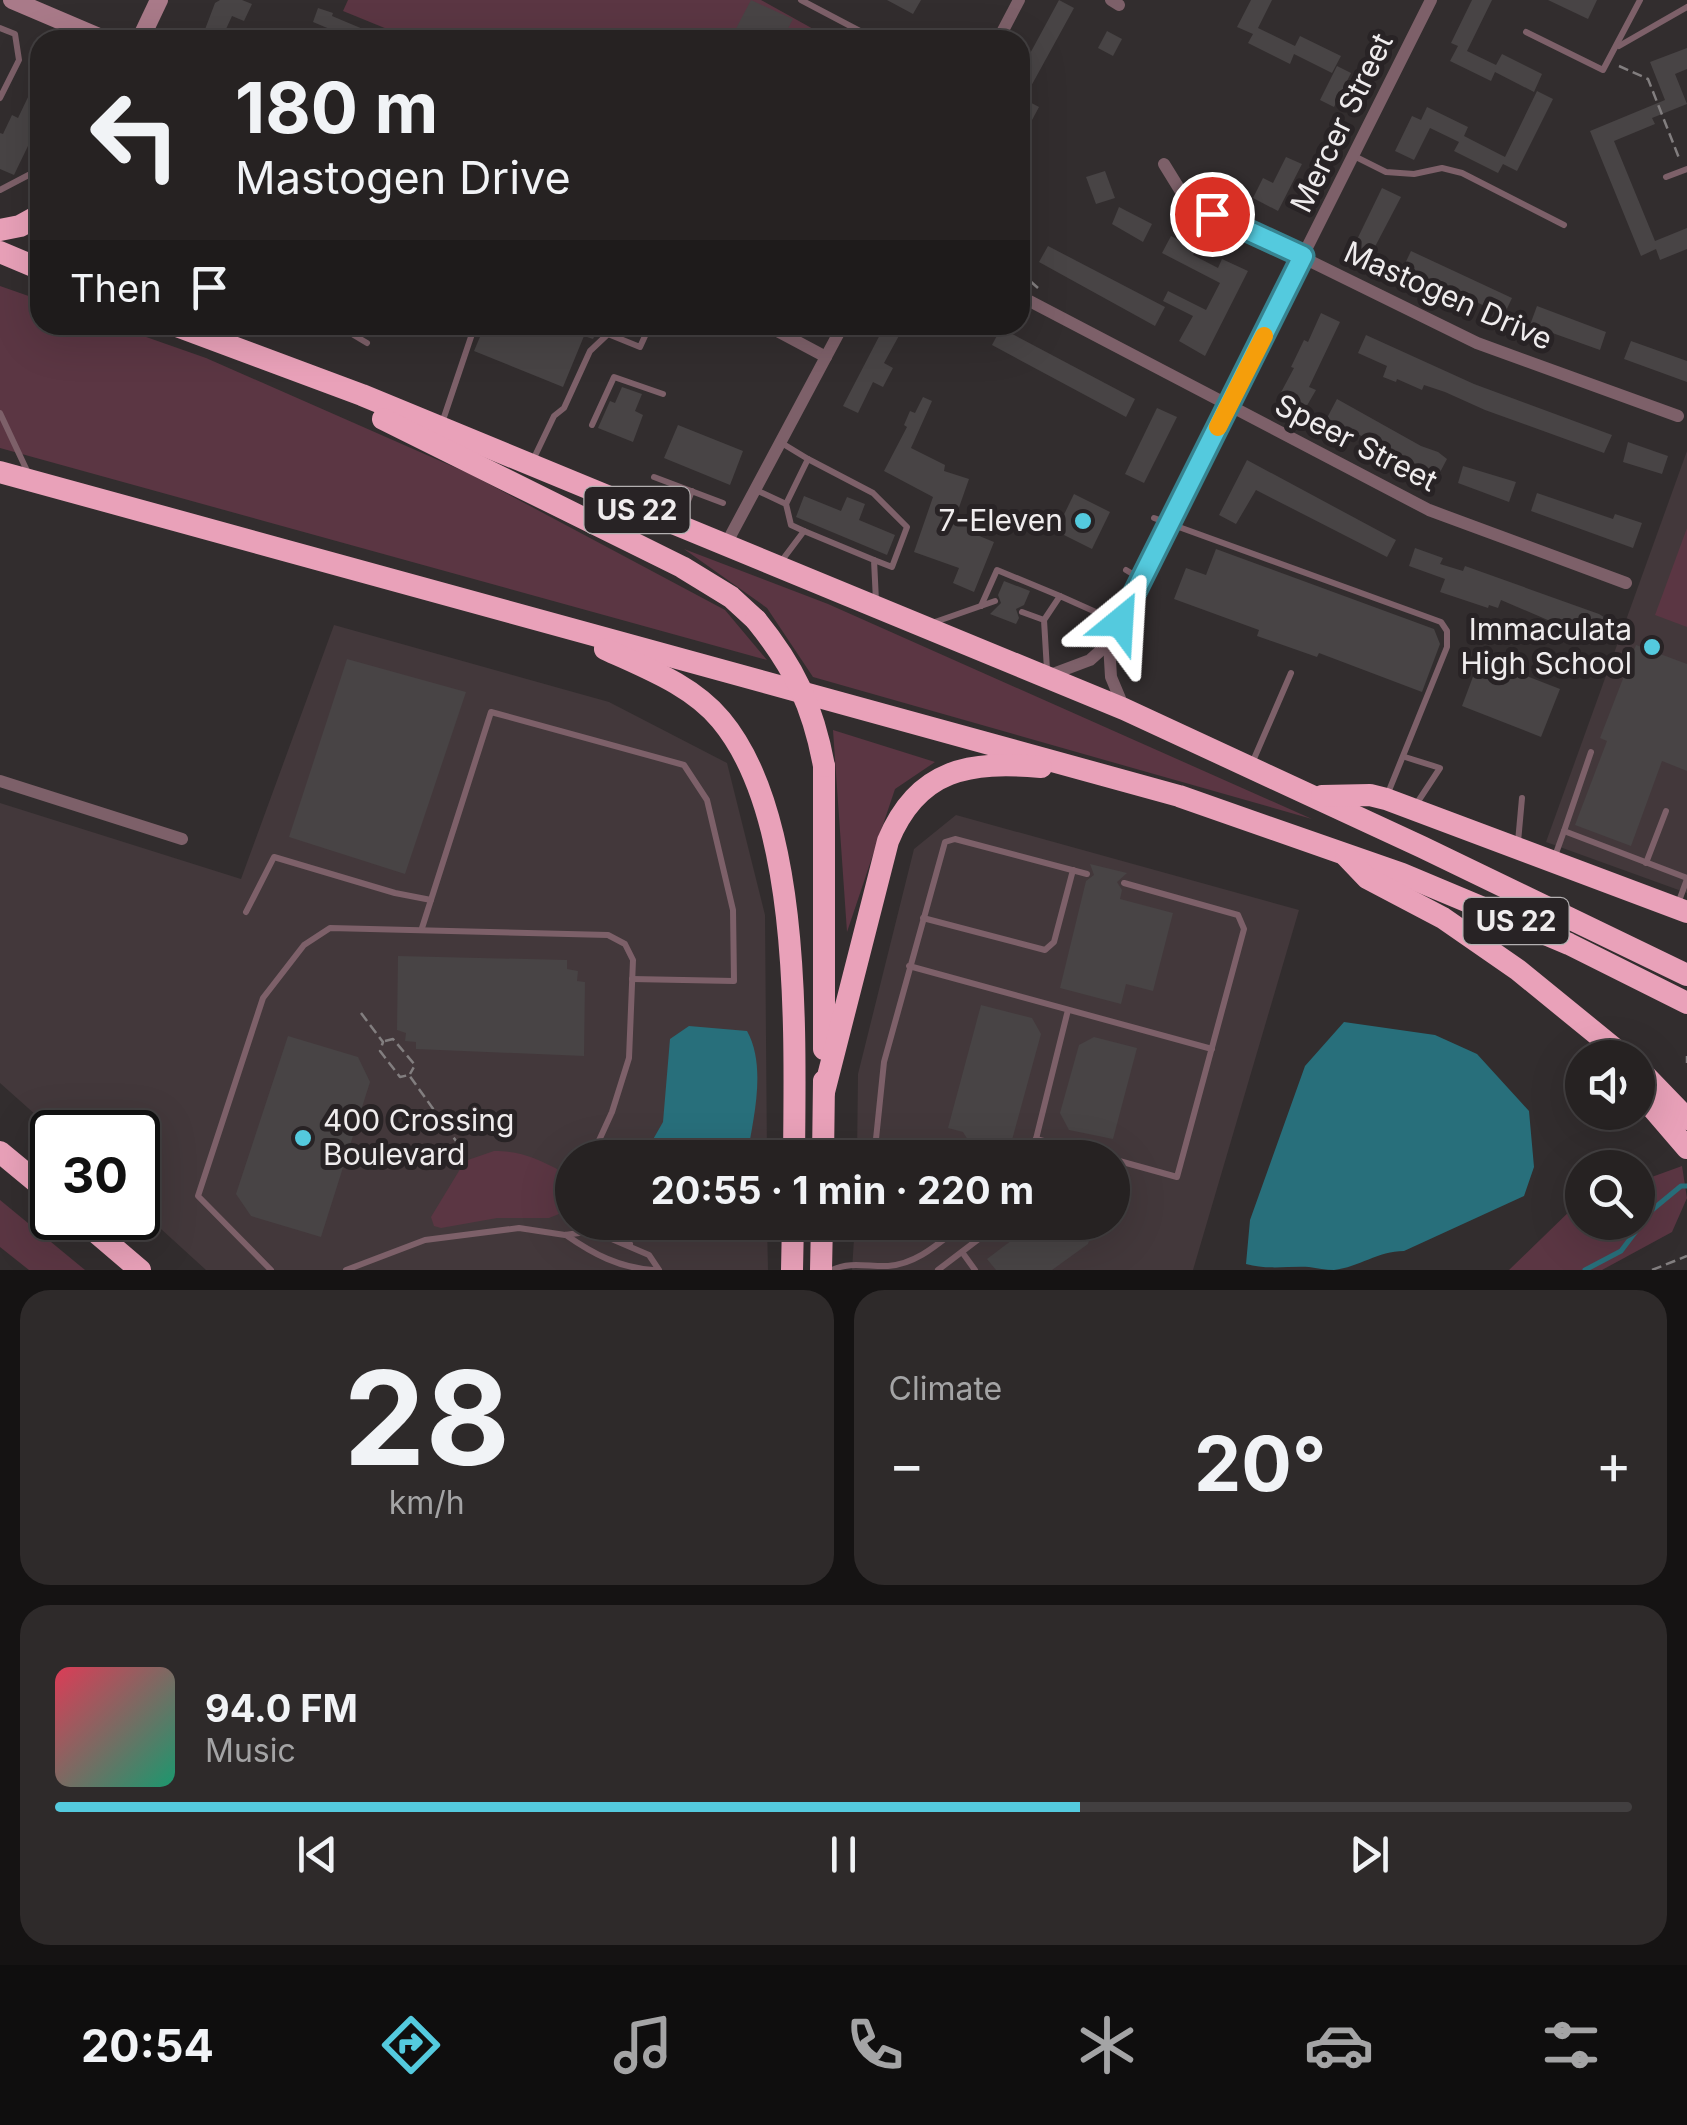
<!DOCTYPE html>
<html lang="en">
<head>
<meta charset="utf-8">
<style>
	:root { --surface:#262222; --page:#2e2a2a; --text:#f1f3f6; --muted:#a4a4a5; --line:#423f40; --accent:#54cade }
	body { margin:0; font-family:Inter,sans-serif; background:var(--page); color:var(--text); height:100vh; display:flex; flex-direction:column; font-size:38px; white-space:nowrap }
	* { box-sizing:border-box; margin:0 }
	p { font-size:32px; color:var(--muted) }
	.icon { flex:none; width:55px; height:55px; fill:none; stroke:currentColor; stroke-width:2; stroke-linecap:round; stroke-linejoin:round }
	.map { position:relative; height:1270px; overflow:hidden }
	.details { display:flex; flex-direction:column; gap:20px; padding:20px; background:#151313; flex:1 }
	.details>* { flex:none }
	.hud { position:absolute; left:30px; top:30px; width:1000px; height:305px; border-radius:30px; box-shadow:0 10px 40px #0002,0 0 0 2px var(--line); background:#262222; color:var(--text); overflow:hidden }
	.fabs { position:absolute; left:1565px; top:1040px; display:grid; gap:20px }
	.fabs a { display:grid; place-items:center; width:90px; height:90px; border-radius:50%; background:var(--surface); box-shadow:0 10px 40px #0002,0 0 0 2px var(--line); font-size:50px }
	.speed { position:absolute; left:30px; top:1110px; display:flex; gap:20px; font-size:50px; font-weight:700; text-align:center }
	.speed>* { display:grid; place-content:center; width:130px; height:130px; border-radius:50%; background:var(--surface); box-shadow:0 10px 40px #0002,0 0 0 2px var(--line); line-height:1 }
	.speed .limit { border:5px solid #111; border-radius:15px; background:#fff; color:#111 }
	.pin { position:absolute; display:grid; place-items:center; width:85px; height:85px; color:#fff; margin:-42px; border:5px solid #fff; border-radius:50%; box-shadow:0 2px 10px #0007 }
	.me { position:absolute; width:110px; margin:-55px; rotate:27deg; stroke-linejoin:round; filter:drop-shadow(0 0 8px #0008) }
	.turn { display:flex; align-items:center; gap:35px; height:210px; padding:0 40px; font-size:45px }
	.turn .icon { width:130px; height:130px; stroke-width:2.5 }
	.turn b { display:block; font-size:70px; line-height:85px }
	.then { display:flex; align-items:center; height:95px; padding:0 40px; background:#0003; gap:20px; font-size:38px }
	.big { font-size:75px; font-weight:700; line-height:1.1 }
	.details .card { flex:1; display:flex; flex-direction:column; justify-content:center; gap:15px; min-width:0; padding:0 35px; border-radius:30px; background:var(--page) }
	.details .dial { align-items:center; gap:0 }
	.dial b { font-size:130px; line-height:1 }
	.song { display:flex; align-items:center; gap:30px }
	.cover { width:120px; height:120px; border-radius:15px; background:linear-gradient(135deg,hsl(350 70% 55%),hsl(160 70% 35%)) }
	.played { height:10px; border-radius:5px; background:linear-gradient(90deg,var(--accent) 65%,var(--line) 65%) }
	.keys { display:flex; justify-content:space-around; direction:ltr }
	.heat { display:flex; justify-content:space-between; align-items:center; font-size:55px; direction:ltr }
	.details .tiles { flex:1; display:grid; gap:20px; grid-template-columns:1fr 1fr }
	.card:last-child { grid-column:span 2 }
	.trip { position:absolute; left:555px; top:1140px; width:575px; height:100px; border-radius:50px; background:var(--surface); box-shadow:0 10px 40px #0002,0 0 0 2px var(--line); font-weight:700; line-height:100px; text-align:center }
	.tab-bar { display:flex; height:160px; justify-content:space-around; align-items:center; background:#0f0e0e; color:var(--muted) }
	.tab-bar .icon { width:70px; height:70px }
	.tab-bar .selected { color:var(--accent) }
	.tab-bar b { font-size:45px; color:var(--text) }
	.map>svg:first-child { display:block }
	.built { fill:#43383b }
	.green { fill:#5b3643 }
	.water { fill:#286f7b }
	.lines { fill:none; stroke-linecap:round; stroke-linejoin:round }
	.stream { stroke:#286f7b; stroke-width:5 }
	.building { fill:#484445 }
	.path { stroke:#827e7f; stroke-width:2.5; stroke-dasharray:10 5; stroke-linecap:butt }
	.lane { stroke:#7d6069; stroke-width:6 }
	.street { stroke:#7d6069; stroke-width:12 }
	.secondary { stroke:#a97a89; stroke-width:18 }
	.highway { stroke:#e9a1b9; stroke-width:22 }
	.highway-bridge { stroke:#e9a1b9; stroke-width:22 }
	.route-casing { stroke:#378390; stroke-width:25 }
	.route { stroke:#54cade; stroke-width:18 }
	.slow { stroke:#f59e0b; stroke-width:18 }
	.poi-dot { fill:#54cade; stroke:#282325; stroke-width:4 }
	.labels { text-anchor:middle; stroke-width:10; stroke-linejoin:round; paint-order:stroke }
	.shield { fill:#282325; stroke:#b3b0b1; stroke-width:2.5 }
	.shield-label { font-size:28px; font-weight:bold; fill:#efeced }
	.street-label { font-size:30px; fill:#efeced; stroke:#282325 }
	.poi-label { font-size:30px; fill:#efeced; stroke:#282325; text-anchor:end }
</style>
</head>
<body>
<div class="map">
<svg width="1687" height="1270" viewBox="0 0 1687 1270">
	<rect width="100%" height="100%" fill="#322d2e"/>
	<g class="built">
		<polygon points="1687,451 1687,893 1546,842"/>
		<polygon points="334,625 609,702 727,763 765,915 767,1157 572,1158 572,1222 767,1223 768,1270 206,1270 138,1208 138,1132 55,1132 0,1083 0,803 241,879"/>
		<polygon points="956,815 1299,910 1193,1270 852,1270 855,1223 1112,1222 1112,1158 857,1157 858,1074 914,849"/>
	</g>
	<g class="green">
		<polygon points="348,0 761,0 833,40 414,40 343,11"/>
		<polygon points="0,286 40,300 40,325 112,325 206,358 470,474 725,610 767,660 0,448"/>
		<polygon points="1687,528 1687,627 1655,615"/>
		<polygon points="684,549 828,604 1312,819 813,677 767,608"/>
		<polygon points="833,730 935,762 895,789 847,932"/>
		<path d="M494,1151C520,1151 538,1159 561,1171L566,1162L570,1161L572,1186L564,1212L549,1218H497L441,1228L434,1226L431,1217L465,1161Z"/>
		<polygon points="1682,1166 1687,1198 1672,1232 1602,1270 1509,1270 1577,1204 1582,1202 1582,1222 1638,1222 1638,1182"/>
		<polygon points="0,1200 85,1270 29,1270 0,1247"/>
	</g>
	<g class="water">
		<path d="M1344,1022L1435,1035L1477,1054L1529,1111L1534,1167L1524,1196L1404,1251C1378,1251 1359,1267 1334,1270C1326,1270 1317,1268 1309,1267C1288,1266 1267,1270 1246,1264L1250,1220L1305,1066Z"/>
		<path d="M689,1026L747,1031C767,1067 753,1119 747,1157H643L663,1122L670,1039Z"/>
	</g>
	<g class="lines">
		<polyline class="stream" points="1585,1270 1621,1251 1652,1210 1681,1186 1687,1186"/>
	</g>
	<g class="building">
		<polygon points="220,0 242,0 252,4 244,21 232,16 221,40 201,40 215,3"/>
		<polygon points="751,0 793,19 782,40 730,40"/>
		<polygon points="887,0 921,0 913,14"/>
		<polygon points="1059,0 1074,8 1024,99 1039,107 1031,122 1020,116 1020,72"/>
		<polygon points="1251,0 1272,0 1258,28 1295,46 1300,36 1341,56 1332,73 1294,54 1290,64 1248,43 1253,34 1237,27"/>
		<polygon points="1472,0 1492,0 1467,51 1496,65 1502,54 1542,74 1534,92 1495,72 1491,81 1450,61 1458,46 1451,43"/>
		<polygon points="1548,0 1597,0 1588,19"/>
		<polygon points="318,8 333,13 332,16 389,40 356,40 313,22"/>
		<polygon points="1107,31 1122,39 1113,56 1098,48"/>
		<polygon points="1687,48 1687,69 1675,74 1687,104 1652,118 1655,124 1614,141 1655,241 1687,228 1687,249 1660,260 1656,249 1641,256 1590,131 1665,100 1650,62"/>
		<polygon points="1337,66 1351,73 1334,107 1320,100"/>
		<polygon points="40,72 40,121 14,175 0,169 0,133 3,134 12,115 18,118"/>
		<polygon points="1537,91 1553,99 1517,171 1503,164 1498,173 1454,151 1459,142 1430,128 1414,160 1395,151 1412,116 1421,120 1427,107 1468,127 1464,136 1505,157"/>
		<polygon points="1286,157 1302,164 1278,211 1253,198 1263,178 1273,183"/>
		<polygon points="1105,171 1115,198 1096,204 1086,177"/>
		<polygon points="1382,188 1401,197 1367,262 1350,254"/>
		<polygon points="1119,207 1152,224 1143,242 1112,224"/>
		<polygon points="1171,236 1196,249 1193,255 1218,268 1222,259 1248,271 1205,356 1179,341 1193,316 1163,301 1168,291 1206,310 1220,283 1162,253"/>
		<polygon points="1048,246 1165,307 1155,326 1039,262"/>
		<polygon points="1411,251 1512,298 1504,315 1403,268"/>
		<polygon points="1537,306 1606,332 1600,350 1530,325"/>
		<polygon points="1321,313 1340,322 1309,387 1316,390 1305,409 1279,396 1294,368 1291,367 1304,340 1308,342"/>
		<polygon points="485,325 600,325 593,339 584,336 563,387 474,351"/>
		<polygon points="885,325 901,332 884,363 893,368 883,387 873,382 858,413 843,406"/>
		<polygon points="1001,328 1135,399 1126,417 992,345"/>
		<polygon points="1366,335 1474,384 1612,435 1604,453 1485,410 1445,392 1424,385 1422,390 1397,379 1396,382 1383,377 1387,366 1358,353"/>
		<polygon points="1631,341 1687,361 1687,382 1624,359"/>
		<polygon points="622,387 642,394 635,411 643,415 633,442 598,428 610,401 615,403"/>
		<polygon points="923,397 932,401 911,448 945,465 944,471 969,479 956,516 971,521 967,531 994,542 974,592 953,583 959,568 914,552 933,497 884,471 907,427 904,425 910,411 915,413"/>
		<polygon points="1337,399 1421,446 1438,452 1447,459 1438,476 1327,418"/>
		<polygon points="1157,408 1177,417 1144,483 1125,474"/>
		<polygon points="678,425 743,451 730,485 664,458"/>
		<polygon points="1628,442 1668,456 1662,474 1623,462"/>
		<polygon points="1247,460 1396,540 1387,557 1256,490 1236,524 1219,515"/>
		<polygon points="1463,466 1516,482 1509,502 1458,483"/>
		<polygon points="1537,493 1613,519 1615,514 1642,523 1633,548 1531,511"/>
		<polygon points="1074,494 1110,512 1092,549 1056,531"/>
		<polygon points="804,496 841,511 847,497 865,504 859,520 895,535 887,555 796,517"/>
		<polygon points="1415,548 1443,558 1440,564 1463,571 1465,566 1599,614 1607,619 1601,637 1557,624 1501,600 1498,608 1489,605 1488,608 1440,592 1445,579 1409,566"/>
		<polygon points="1216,549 1434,629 1440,644 1422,692 1319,653 1317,657 1257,636 1259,630 1174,599 1186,568 1206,575"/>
		<polygon points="1004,581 1030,591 1024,605 1016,609 1019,618 1016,624 990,614 1001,603 998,595"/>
		<polygon points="1636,645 1687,664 1687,771 1662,761 1631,846 1575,825 1607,741 1600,738"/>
		<polygon points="1480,658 1560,689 1541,737 1462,706"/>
		<polygon points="347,659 466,692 405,874 289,837"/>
		<polygon points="1090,864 1127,873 1117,882 1122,890 1120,899 1173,913 1153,991 1126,984 1121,1004 1060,988 1086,881 1094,875"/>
		<polygon points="398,956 567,960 567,969 578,971 577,981 585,982 584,1056 416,1049 416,1042 405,1041 406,1033 397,1030"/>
		<polygon points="981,1005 1032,1018 1041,1034 1009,1151 1000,1158 979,1158 963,1132 948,1128"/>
		<polygon points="288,1036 358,1057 370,1082 321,1237 251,1216 236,1194"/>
		<polygon points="1094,1037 1137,1048 1113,1139 1069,1130 1060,1113 1079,1045"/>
		<polygon points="1036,1222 1094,1222 1088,1244 1052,1270 996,1270 987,1259"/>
	</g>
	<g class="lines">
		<g class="path">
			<polyline points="1619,66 1648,79 1679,158"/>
			<polyline points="1020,272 1038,288"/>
			<polyline points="361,1013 383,1042 380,1051 400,1077 409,1075 456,1141"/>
			<polyline points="385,1041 393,1039 415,1065 410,1074"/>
			<polyline points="1687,1056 1687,1063"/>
			<polyline points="1652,1270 1687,1256"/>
		</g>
		<g class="lane">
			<polyline points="801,0 877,40"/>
			<polyline points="0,28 15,34 19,60 0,98"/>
			<polyline points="1526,32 1603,70 1640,0"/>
			<polyline points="1619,46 1687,7"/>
			<polyline points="1354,156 1386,172 1414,174 1442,168 1462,173 1564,225"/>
			<polyline points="1666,177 1687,169"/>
			<polyline points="0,190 40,169"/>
			<polyline points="337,325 367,343"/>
			<polyline points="0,413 29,475"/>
			<polyline points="442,423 475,325"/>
			<polyline points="592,425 614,377 663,394"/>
			<polyline points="780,442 808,459 786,504"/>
			<polyline points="808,459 873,493 907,527 892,567 874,560"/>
			<polyline points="533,460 554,416 564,408 590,351 608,334 640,347 650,325"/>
			<polyline points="654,477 723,503"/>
			<polyline points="756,490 786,504 791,525 804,531"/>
			<polyline points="1154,518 1441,622 1447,631 1447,647 1388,793"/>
			<polyline points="680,521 692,491"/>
			<polyline points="780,563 804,531 874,560 876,601"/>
			<polyline points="1126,570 1141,579"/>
			<polyline points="981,606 997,570 1060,596"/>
			<polyline points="1022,612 1044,620 1047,670"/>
			<polyline points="1044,620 1060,596 1118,622"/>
			<polyline points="935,622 995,601"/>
			<polyline points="1591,752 1564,831 1687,878"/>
			<polyline points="1405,757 1440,768 1417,803"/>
			<polyline points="1253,761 1291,673"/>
			<polyline points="1518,842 1522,798"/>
			<polyline points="1555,856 1564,831"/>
			<polyline points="1646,863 1666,811"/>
			<polyline points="1679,901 1687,879"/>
			<polyline points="246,912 274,857 395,893 431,900"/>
			<polyline points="923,918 1045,950 1054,942 1073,870"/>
			<polyline points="422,928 491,712 684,765 707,800 733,910 734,981 632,979"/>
			<polyline points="909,966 1212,1049"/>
			<polyline points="876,1139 884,1062 945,842 955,839 1087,874"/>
			<polyline points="1036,1139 1108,1158"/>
			<polyline points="938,1142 953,1158"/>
			<polyline points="1024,1158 1035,1140"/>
			<polyline points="1036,1158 1036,1139 1068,1010"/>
			<polyline points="1112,1159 1177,1177 1244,929 1238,915 1124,883"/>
			<polyline points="610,1222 630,1244"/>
			<path d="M566,1235C593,1254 620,1268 653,1270"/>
			<polyline points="962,1252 975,1270"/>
			<polyline points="271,1270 198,1196 263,998 304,945 330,928 608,935 625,944 633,960 629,1058 612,1112 591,1158"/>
			<polyline points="346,1270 425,1240 519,1228 565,1235 593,1231 649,1255 659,1270"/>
			<path d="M832,1270C850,1261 869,1267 888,1266C919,1264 942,1240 966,1222"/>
			<polyline points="938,1270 1001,1222"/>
		</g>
		<g class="street">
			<polyline points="1111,0 1119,5"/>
			<polyline points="998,40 1019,0"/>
			<polyline points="1164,164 1180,190 1212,213 1477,343 1678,416"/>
			<polyline points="1020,296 1429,510 1626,583"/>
			<polyline points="766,325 826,357"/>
			<polyline points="725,546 843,325"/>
			<polyline points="1109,643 1111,677 1124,708"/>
			<polyline points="1050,675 1090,660 1109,643 1431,0"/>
			<polyline points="0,781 182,839"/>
		</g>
		<g class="secondary">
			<polyline points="12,0 106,40"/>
			<polyline points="140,40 159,0"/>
		</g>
		<g class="highway">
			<polyline points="0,230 20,226 40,215"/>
			<polyline points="0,252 40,269"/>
			<polyline points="174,325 362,395 1124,709 1422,847 1687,975"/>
			<polyline points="383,419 682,567 731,597 756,620"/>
			<polyline points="0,472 1179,796 1402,874 1569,944 1687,1003"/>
			<path d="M605,649C646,668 692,685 721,720C802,817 795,1035 794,1158"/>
			<polyline points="1322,796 1370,795 1386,799 1687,912"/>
			<polyline points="1346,856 1367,878 1443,918 1518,970 1626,1058"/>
			<polyline points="824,1049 824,766"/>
			<polyline points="1638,1068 1687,1119"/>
			<polyline points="1638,1091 1687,1148"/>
			<path d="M824,1092L888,841C918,768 970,761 1041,767"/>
			<polyline points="0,1152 52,1195"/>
			<polyline points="823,1158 824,1081"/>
			<polyline points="79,1218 140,1270"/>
			<polyline points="792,1270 793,1222"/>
			<polyline points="821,1270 822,1222"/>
		</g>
		<path class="highway-bridge" d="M756,620C794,667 813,706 824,766"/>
	</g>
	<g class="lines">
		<defs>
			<polyline id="route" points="1120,622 1303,256 1212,214"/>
		</defs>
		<use href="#route" class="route-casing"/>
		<use href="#route" class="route"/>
		<polyline class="slow" points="1218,427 1264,336"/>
	</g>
	<g class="poi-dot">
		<circle cx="1083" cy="521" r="10"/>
		<circle cx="1652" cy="647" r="10"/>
		<circle cx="303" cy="1138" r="10"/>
	</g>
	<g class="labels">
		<g class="shield">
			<rect x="584.5" y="487" width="105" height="46" rx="8"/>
			<rect x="1463.5" y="898" width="105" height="46" rx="8"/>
		</g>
		<g class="shield-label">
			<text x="637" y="520">US 22</text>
			<text x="1516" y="931">US 22</text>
		</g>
		<g class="street-label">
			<text transform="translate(1342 123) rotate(-64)" y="10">Mercer Street</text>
			<text transform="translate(1448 296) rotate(24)" y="10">Mastogen Drive</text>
			<text transform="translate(1356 443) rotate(27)" y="10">Speer Street</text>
		</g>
		<g class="poi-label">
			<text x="1063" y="531">7-Eleven</text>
			<text x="1632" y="640">Immaculata<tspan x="1632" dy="34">High School</tspan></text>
			<text x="323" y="1131" text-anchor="start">400 Crossing<tspan x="323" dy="34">Boulevard</tspan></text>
		</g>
	</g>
</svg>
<div class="fabs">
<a><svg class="icon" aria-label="sound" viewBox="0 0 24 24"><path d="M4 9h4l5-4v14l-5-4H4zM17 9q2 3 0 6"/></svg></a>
<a><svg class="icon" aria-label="search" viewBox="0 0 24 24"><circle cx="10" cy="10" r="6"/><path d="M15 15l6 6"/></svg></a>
</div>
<div class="speed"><div class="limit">30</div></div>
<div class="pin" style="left:1212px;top:214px;background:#d93025"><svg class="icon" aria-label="arrive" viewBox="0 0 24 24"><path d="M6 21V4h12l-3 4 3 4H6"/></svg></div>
<svg class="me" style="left:1120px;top:622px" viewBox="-20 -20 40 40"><path d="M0-17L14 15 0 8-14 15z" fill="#54cade" stroke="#fff" stroke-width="4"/></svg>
<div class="trip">20:55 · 1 min · 220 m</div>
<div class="hud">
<div class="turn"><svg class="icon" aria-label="left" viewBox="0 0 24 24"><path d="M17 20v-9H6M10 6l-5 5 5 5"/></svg><div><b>180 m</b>Mastogen Drive</div></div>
<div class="then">Then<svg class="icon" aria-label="arrive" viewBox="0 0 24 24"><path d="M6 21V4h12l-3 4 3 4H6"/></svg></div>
</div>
</div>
<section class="details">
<div class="tiles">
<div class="card dial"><b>28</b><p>km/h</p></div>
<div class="card"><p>Climate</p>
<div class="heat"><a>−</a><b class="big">20°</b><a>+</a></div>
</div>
<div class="card">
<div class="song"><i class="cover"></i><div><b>94.0 FM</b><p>Music</p></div></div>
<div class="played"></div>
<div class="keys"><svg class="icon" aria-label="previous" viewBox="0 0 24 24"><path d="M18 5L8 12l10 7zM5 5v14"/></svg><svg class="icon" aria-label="pause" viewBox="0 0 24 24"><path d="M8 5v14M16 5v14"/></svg><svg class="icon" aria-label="next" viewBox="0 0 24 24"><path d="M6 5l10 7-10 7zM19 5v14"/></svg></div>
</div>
</div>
</section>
<nav class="tab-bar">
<b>20:54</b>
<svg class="icon selected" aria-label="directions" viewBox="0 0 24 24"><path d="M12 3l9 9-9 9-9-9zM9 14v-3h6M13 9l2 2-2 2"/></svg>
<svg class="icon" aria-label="music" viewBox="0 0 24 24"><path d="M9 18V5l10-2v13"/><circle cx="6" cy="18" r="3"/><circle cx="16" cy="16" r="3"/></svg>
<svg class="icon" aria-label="phone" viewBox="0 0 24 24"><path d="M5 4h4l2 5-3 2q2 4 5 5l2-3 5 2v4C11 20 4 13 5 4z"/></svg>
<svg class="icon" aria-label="climate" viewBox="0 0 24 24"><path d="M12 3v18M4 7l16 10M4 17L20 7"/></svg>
<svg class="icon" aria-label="car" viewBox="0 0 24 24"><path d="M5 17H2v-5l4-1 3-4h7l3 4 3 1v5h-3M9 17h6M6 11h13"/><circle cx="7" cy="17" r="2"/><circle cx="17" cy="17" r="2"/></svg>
<svg class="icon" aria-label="filters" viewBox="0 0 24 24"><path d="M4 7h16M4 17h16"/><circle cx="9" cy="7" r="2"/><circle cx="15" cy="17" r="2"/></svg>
</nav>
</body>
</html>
